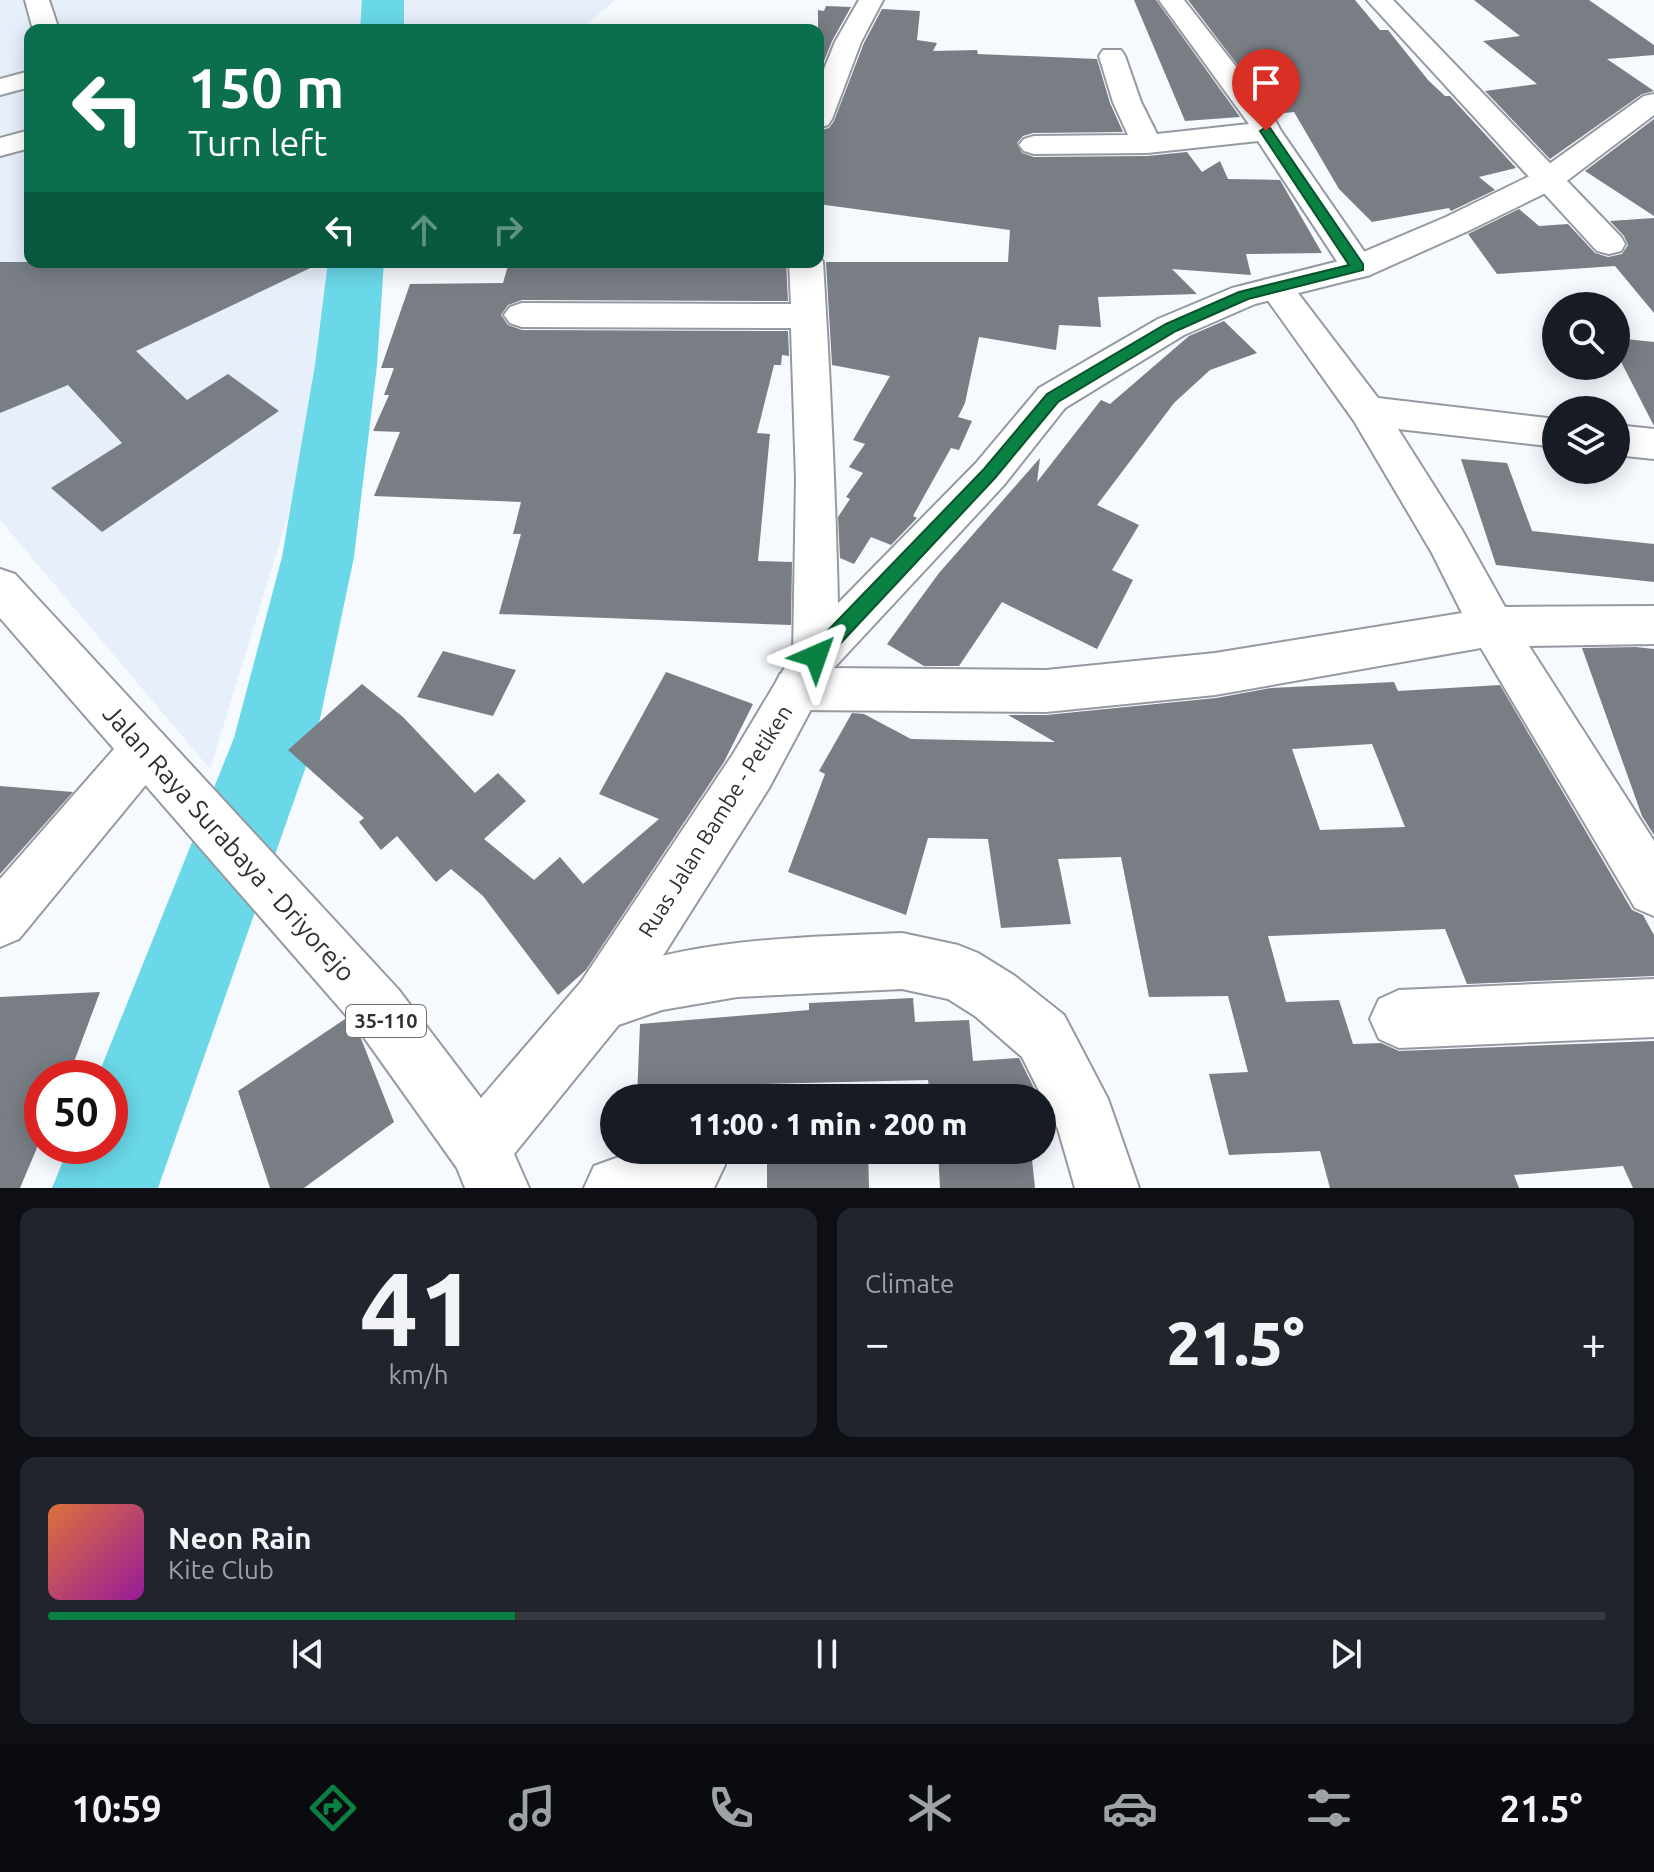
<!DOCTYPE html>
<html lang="en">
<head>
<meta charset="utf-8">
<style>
	:root { --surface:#171b24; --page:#20242c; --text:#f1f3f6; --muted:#9ea1a6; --line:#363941; --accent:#0b8043 }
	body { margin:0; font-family:Ubuntu,sans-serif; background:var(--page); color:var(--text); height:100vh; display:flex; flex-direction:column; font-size:30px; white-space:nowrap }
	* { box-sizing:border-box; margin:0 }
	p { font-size:26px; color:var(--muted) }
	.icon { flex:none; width:44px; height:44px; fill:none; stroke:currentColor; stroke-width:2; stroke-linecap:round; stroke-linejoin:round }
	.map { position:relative; height:1188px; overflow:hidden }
	.drawer { display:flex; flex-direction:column; gap:20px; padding:20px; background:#0d0f14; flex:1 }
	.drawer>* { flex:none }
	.banner { position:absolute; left:24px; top:24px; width:800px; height:244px; border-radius:16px; box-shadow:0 4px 20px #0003; background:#0b6e4f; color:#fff; overflow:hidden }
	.buttons { position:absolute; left:1542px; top:292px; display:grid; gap:16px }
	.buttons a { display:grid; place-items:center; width:88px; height:88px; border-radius:50%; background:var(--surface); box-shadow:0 4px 20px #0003; font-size:40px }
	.speed { position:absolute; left:24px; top:1060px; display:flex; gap:16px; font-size:40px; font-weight:700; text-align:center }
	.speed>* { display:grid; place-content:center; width:104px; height:104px; border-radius:50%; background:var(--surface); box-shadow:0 4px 20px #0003; line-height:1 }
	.speed .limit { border:12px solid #d22; background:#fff; color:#111 }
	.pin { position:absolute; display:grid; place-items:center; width:68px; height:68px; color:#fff; margin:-82px -34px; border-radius:50% 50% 50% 0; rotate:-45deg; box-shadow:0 0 8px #0007 }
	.pin .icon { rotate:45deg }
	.me { position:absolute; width:88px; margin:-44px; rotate:43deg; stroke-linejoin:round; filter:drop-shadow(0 0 6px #0008) }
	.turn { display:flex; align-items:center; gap:28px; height:168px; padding:0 32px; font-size:36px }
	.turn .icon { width:104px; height:104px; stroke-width:2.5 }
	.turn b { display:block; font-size:56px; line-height:68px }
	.lanes { display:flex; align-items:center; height:76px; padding:0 32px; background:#0003; justify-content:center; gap:40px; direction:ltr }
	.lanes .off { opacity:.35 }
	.big { font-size:60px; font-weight:800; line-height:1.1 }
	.drawer .widget { flex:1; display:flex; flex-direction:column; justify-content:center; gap:12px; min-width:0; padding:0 28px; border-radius:16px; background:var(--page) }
	.drawer .dial { align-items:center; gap:0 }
	.dial b { font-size:104px; line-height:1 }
	.song { display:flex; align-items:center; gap:24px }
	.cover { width:96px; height:96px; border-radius:12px; background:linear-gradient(135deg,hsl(20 70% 55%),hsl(300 70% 35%)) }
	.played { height:8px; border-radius:4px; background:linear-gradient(90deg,var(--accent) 30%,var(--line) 30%) }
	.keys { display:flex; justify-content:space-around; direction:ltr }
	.heat { display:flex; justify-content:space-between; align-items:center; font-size:44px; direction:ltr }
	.drawer .tiles { flex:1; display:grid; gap:20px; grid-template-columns:1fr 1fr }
	.widget:last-child { grid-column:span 2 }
	.trip { position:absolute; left:600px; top:1084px; width:456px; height:80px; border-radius:40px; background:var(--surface); box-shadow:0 4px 20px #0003; font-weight:800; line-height:80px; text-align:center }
	.dock { display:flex; height:128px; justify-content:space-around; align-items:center; background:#090b0e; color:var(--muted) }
	.dock .icon { width:56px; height:56px }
	.dock .current { color:var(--accent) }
	.dock b { font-size:36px; color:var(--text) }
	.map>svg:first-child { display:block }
	.built { fill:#e6effa }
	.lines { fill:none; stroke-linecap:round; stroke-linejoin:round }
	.river { fill:#6ad8e8; fill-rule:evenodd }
	.building { fill:#797e85; fill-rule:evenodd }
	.minor-casing { stroke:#959aa1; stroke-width:4 }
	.major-casing { stroke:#959aa1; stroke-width:4 }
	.minor { fill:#fff; fill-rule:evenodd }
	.major { fill:#fff; fill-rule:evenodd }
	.route { fill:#0b8043; stroke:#07532c; stroke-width:2 }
	.labels { text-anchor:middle; stroke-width:6; stroke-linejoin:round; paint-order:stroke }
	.shield { fill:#fff; stroke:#6d6e70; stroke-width:2 }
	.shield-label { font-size:20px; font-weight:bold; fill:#2e3033 }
	.street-label { font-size:22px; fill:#2e3033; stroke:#fff }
	.near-street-label { font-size:26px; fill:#2e3033; stroke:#fff }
</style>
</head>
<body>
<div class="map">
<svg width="1654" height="1188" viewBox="0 0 1654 1188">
	<rect width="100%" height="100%" fill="#f6f9fe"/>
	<polygon class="built" points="0,0 615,0 580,30 30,30 30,262 366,262 210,769 0,520"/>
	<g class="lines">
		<g class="river">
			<polygon points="362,0 404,0 404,30 360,30"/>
			<polygon points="328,262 384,262 377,365 354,557 316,738 158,1188 52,1188 69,1146 110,1146 110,1078 97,1078 234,738 282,557 315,365"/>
		</g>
	</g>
	<g class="building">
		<polygon points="1134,0 1156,0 1240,117 1185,121"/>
		<polygon points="1188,0 1355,0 1380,30 1388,30 1428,80 1445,96 1450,96 1516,168 1479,177 1495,190 1451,211 1449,208 1372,222 1339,189 1294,112 1275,114"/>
		<polygon points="1474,0 1589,0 1654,45 1654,55 1607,59 1654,91 1642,94 1550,159 1485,91 1537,84 1483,41 1520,36"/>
		<polygon points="826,6 851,7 832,41 818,76 818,10 824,11"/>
		<polygon points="882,9 920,11 917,40 937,43 933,51 977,50 978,54 1097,59 1110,103 1123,132 1033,133 1023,136 1017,143 1022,153 1034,157 1147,156 1187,152 1202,172 1220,161 1228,179 1280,180 1322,253 1246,254 1251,275 1172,269 1197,294 1098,297 1101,327 1059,325 1056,350 979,337 965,403 958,417 972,421 959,450 951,448 913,516 917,518 891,545 871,537 854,564 840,558 838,517 850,499 846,497 863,473 849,467 865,444 853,440 890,376 832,365 826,262 1008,262 1010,230 818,204 818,131 829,128 834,121 864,43"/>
		<polygon points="1654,119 1654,216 1585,171"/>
		<polygon points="1519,209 1539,226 1568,224 1595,253 1608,257 1622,254 1628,245 1624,236 1610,221 1654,218 1654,313 1615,266 1497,274 1468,234"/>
		<polygon points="0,262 323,262 136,351 187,400 228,374 279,411 102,532 51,488 122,443 68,385 0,413"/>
		<polygon points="509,262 786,262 788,301 522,300 508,305 501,315 508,325 522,330 788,331 789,356 782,355 781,365 774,365 757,433 770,434 758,561 792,562 791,625 499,614 521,534 513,534 521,502 374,496 400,432 373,431 389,395 384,395 394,368 381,368 410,284 503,283"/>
		<polygon points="1224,321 1257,353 1210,370 1174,403 1097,505 1139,525 1112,570 1133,580 1097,649 1002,602 959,666 924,666 887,644 939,573 1040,458 1037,482 1101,400 1110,404 1189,336"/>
		<polygon points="1616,338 1654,342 1654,426 1616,352"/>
		<polygon points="1461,459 1507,463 1532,531 1654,544 1654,582 1496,565"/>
		<polygon points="1636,647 1654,649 1654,835 1642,816 1582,648"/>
		<polygon points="443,651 516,670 493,716 417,697"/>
		<polygon points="666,672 753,704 724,762 586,970 558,995 483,896 451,869 436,882 397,836 381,850 359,822 364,818 288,750 362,684 403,717 475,793 498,773 526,801 484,839 534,880 560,857 583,884 659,819 599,794"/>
		<path d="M1394,682L1398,691L1500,685L1632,910L1643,915L1654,935V976L1467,984L1445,929L1268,936L1286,1002L1339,1000L1353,1044L1381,1043L1399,1051L1654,1041V1188H1633L1623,1166L1514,1175L1519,1188H1330L1320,1151L1229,1155L1209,1074L1248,1072L1228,996L1149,997L1121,857L1058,859L1071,924L1001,928L988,839L928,838L906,915L788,872L825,774L819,771L852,713L864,714L911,739L1055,742L1008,715H1046L1216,698L1271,688ZM1372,744L1405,827L1320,830L1292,749Z"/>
		<polygon points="0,786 73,792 0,874"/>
		<polygon points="100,992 68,1078 42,1078 42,1136 20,1188 0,1188 0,997"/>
		<polygon points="913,998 915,1022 969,1020 973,1061 1019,1058 1039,1098 930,1098 928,1080 762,1084 762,1098 637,1098 640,1024 809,1010 809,1003"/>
		<polygon points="345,1019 360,1036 394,1122 304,1188 270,1188 238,1091"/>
		<polygon points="767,1150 868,1150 869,1188 767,1188"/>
		<polygon points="938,1150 1031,1150 1035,1188 940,1188"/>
	</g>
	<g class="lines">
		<defs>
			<g id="minor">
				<polygon points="25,0 49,0 59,30 33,30"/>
				<polygon points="859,0 883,0 861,42 832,119 828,125 818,128 818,84 835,42"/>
				<polygon points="1159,0 1184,0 1269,109 1281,131 1375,267 1370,275 1358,278 1346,275 1258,141 1147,153 1034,154 1024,151 1019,145 1024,139 1034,136 1128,135 1113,102 1099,56 1103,50 1121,50 1125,56 1141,102 1157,134 1249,124"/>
				<polygon points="1367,0 1393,0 1621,237 1625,244 1621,251 1609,254 1597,251"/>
				<polygon points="30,71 30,87 0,95 0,79"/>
				<polygon points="30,130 30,148 0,156 0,138"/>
				<path d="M818,255L823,262C831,392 837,524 839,656L833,668L1046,670L1215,653L1462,613L1432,553L1354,421L1259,288L1264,280L1276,277L1288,280L1378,398L1556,419V447L1398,429L1462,530L1505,607L1654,606V644L1529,646L1654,841V916L1635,908L1481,648L1215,695L1046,712L797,710L780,704L773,689L780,674L799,668L793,656L796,479L791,328L522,327L510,323L504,315L510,307L522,303L791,304L789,262H818Z"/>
				<polygon points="1616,425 1654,429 1654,459 1616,455"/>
				<polygon points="145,726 162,733 169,749 162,765 19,939 0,947 0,879 128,733"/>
				<path d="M902,933L958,945L978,953L1015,976L1064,1015L1108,1099L1139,1188H1075L1058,1129L1022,1057L975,1016L948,999L902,989L737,997L662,1010L601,1031L581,1022L572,1002L581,982C686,938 790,938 902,933Z"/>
				<polygon points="1654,979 1654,1037 1399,1048 1379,1039 1370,1019 1379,999 1399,990"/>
				<polygon points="638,1150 719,1150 725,1165 714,1188 584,1188 594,1166"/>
			</g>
			<polygon id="major" points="1654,94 1654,115 1560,186 1468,231 1370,275 1255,304 1184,335 1065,408 1004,485 832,670 769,788 621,1022 514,1154 529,1188 465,1188 457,1168 358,1029 0,618 0,569 15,574 398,989 481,1098 581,982 733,754 800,642 976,463 1039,388 1158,319 1232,288 1347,259 1446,217 1538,172 1644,96"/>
		</defs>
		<use href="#minor" class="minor-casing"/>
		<use href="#major" class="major-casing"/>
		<use href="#minor" class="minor"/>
		<use href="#major" class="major"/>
	</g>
	<polygon class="route" points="1266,127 1270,128 1363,264 1363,270 1248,299 1176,331 1058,402 995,478 823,662 816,664 809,662 807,656 809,650 984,469 1047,394 1166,324 1239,292 1349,265 1260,131"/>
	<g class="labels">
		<rect class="shield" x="346" y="1005" width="80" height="32" rx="6"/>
		<g class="shield-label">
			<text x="386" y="1028">35-110</text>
		</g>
		<g class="street-label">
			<text transform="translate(715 821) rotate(-58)" y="8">Ruas Jalan Bambe - Petiken</text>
		</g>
		<g class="near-street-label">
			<text transform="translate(229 843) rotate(48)" y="9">Jalan Raya Surabaya - Driyorejo</text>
		</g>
	</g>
</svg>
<div class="buttons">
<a><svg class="icon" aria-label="search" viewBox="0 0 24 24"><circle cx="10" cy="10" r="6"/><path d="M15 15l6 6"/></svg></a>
<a><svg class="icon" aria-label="layers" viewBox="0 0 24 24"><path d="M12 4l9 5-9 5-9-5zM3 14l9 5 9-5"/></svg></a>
</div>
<div class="speed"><div class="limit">50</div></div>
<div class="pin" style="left:1266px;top:131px;background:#d93025"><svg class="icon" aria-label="arrive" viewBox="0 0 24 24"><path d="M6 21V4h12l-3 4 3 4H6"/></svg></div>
<svg class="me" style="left:816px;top:656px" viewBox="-20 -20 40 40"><path d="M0-17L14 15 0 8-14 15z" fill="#0b8043" stroke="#fff" stroke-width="4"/></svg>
<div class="trip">11:00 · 1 min · 200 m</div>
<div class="banner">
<div class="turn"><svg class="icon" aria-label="left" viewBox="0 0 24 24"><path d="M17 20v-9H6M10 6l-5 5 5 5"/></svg><div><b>150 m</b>Turn left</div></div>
<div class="lanes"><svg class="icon" aria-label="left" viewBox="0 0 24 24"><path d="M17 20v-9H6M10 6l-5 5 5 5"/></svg><svg class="icon off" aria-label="ahead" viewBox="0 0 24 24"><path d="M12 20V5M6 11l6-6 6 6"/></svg><svg class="icon off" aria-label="right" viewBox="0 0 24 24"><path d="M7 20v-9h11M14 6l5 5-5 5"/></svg></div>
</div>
</div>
<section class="drawer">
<div class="tiles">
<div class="widget dial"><b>41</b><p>km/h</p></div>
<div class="widget"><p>Climate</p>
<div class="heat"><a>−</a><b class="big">21.5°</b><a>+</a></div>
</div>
<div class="widget">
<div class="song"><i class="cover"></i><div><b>Neon Rain</b><p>Kite Club</p></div></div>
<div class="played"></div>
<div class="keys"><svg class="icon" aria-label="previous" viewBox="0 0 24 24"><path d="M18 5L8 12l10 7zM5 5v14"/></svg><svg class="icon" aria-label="pause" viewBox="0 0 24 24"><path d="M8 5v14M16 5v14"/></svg><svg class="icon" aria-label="next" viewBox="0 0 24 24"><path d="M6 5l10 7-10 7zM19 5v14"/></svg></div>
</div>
</div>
</section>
<nav class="dock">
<b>10:59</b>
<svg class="icon current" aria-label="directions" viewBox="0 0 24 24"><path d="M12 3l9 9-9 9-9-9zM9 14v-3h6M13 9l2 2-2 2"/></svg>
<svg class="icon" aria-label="music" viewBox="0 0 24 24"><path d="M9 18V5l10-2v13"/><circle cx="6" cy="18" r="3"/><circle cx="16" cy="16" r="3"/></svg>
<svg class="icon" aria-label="phone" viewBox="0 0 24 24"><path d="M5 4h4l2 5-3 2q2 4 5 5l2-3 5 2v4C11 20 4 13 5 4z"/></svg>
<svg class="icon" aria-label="climate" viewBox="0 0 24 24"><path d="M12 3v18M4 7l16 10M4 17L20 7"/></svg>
<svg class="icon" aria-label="car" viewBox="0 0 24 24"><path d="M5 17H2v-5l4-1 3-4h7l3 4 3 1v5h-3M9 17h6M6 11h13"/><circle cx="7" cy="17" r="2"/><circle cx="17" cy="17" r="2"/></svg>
<svg class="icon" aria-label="filters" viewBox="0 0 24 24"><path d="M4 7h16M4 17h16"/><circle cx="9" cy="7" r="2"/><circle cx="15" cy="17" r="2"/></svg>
<b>21.5°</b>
</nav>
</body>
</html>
